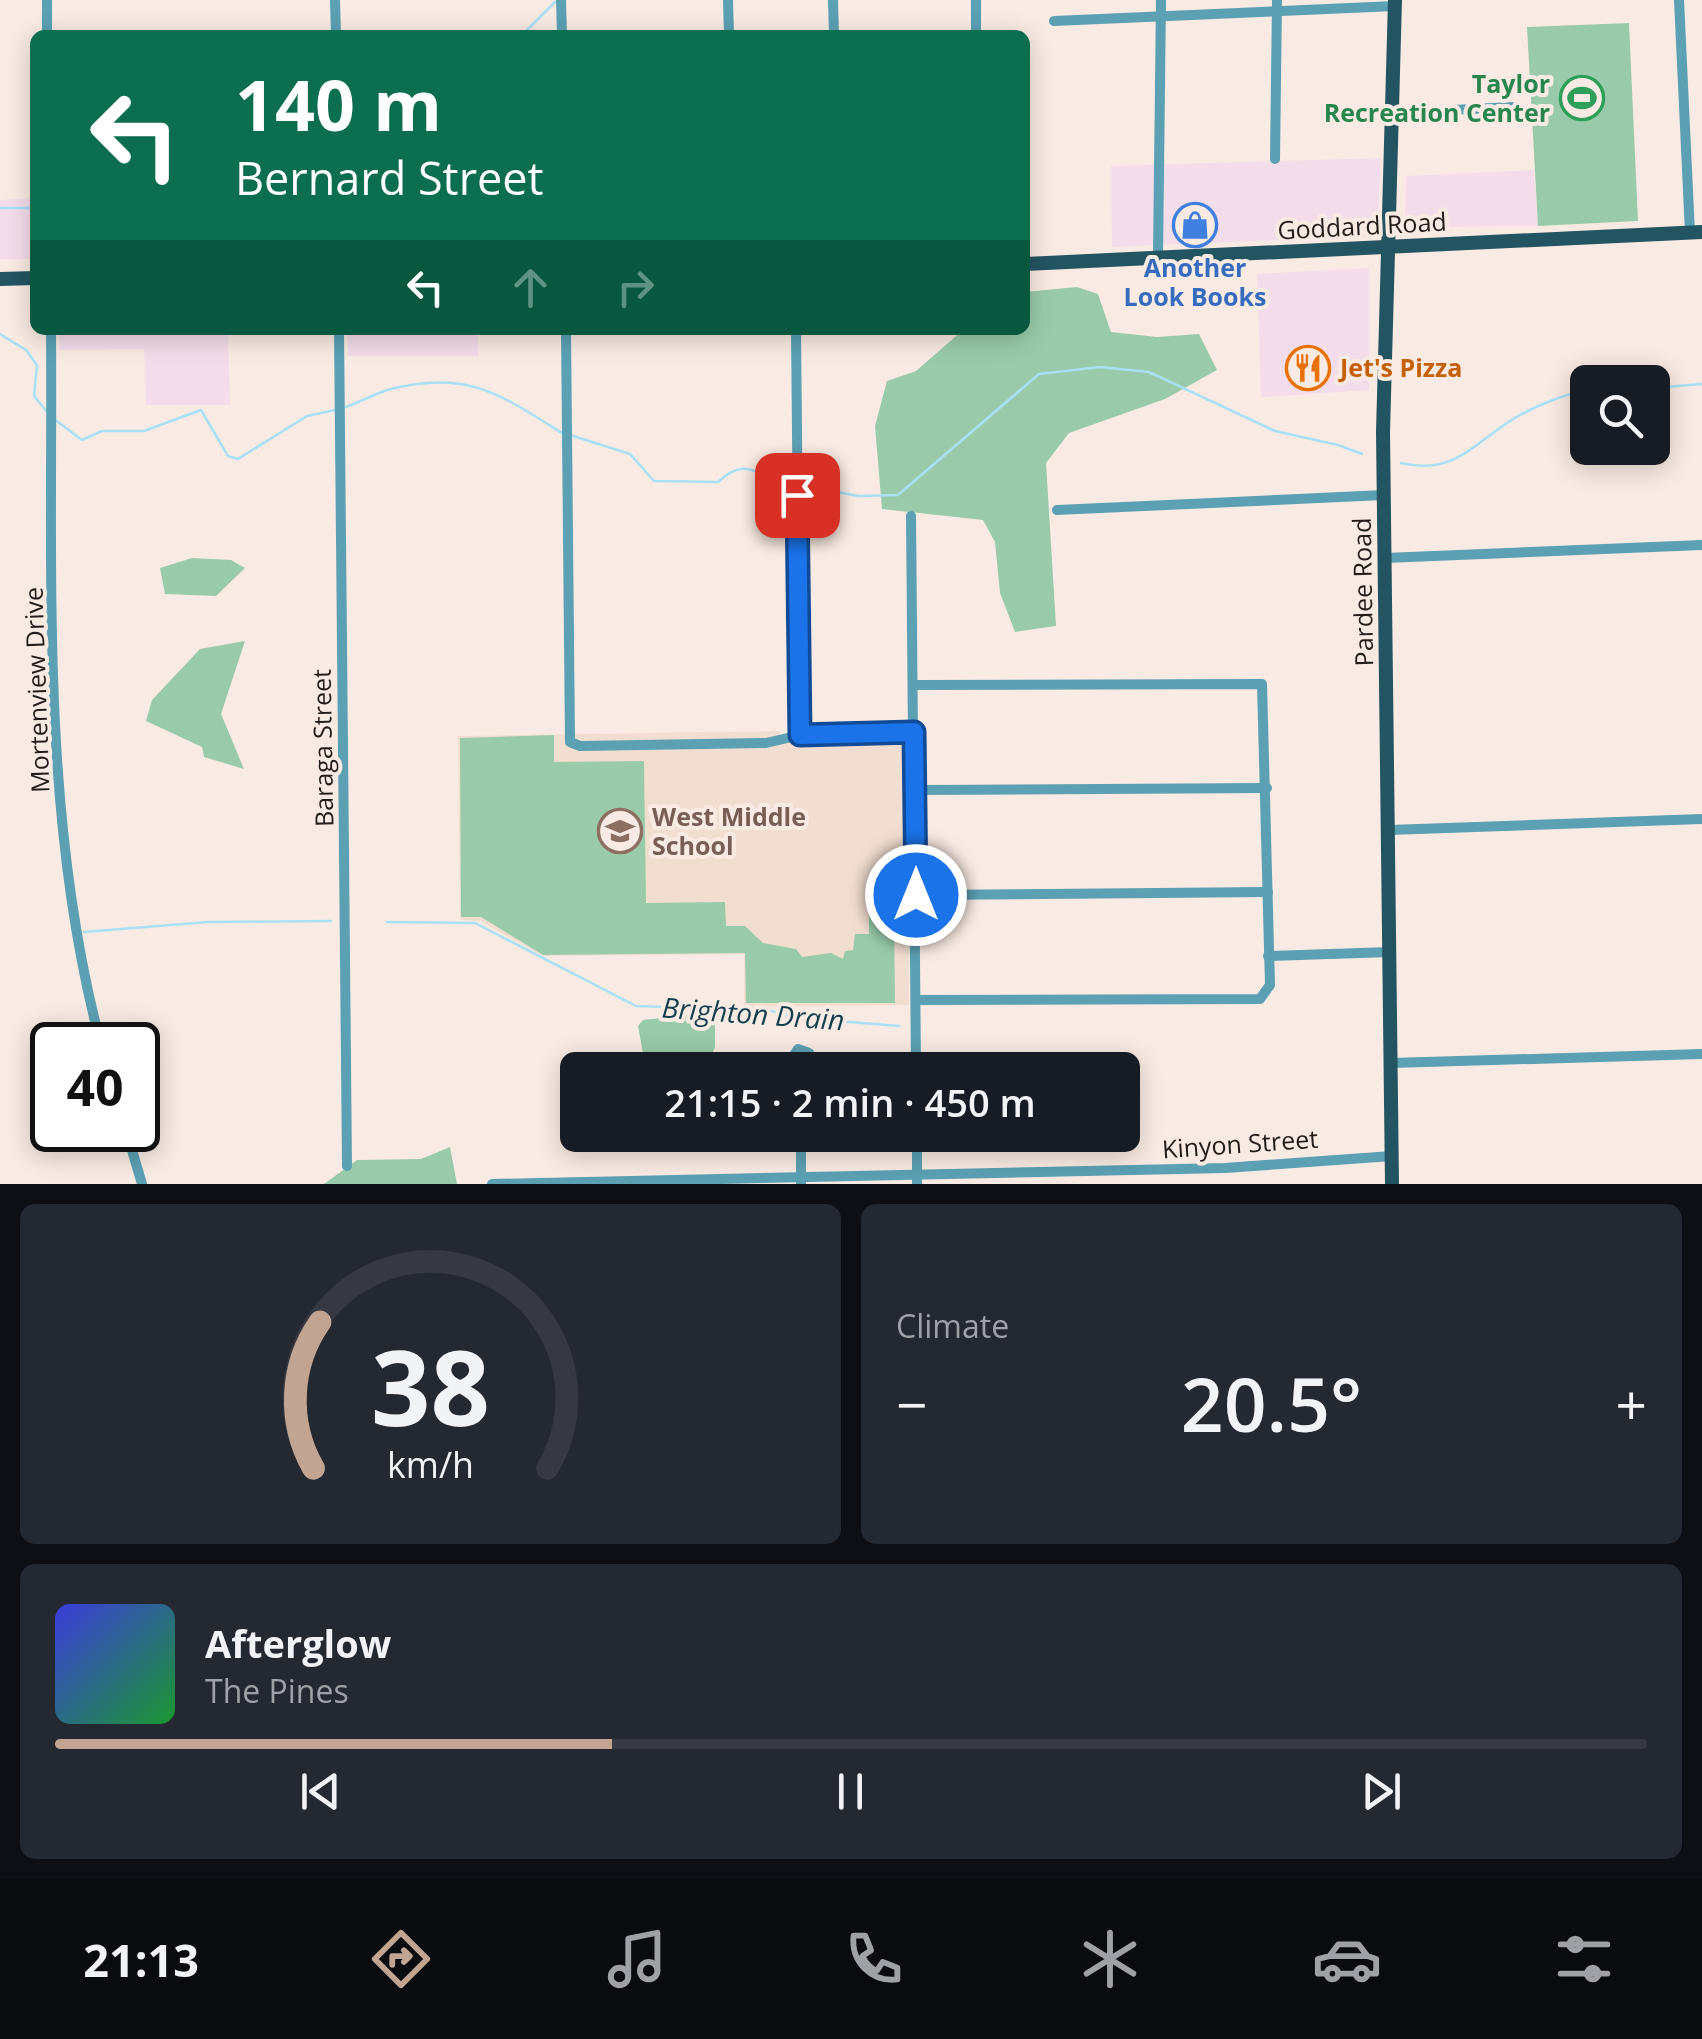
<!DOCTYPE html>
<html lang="en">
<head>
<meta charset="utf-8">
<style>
	:root { --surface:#171b24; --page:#242831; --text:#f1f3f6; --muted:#9ea1a6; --line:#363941; --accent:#c2a492 }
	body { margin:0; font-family:"Open Sans",sans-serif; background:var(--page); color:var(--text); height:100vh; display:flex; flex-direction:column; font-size:38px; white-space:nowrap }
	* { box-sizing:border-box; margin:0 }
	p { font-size:32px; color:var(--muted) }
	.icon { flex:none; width:55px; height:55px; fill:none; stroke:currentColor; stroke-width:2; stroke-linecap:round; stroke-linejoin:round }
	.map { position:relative; height:1184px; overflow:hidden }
	.sheet { display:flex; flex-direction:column; gap:20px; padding:20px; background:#0d0f14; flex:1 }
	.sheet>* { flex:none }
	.top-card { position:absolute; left:30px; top:30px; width:1000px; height:305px; border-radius:15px; box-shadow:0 5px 25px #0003; background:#0b6e4f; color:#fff; overflow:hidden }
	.fabs { position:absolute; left:1570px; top:365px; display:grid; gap:20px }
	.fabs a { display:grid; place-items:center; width:100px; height:100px; border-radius:15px; background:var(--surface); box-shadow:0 5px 25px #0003; font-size:50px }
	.speed { position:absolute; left:30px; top:1022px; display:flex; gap:20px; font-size:50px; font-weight:700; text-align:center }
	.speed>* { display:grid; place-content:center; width:130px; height:130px; border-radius:50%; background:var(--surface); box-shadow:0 5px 25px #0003; line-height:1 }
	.speed .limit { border:5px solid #111; border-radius:15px; background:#fff; color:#111 }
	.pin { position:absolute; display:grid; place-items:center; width:85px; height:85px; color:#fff; margin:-42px; border-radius:20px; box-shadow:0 5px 15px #0006 }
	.me { position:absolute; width:110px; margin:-55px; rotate:0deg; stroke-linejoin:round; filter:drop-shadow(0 0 8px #0008) }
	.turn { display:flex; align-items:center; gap:35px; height:210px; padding:0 40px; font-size:45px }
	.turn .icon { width:130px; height:130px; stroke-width:2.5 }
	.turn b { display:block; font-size:70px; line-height:85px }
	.lanes { display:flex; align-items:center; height:95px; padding:0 40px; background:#0003; justify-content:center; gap:50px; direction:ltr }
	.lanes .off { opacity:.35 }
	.big { font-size:75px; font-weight:600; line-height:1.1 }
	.sheet .tile { flex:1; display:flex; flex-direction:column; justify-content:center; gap:15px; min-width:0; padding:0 35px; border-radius:15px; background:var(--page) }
	.sheet .dial { align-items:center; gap:0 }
	.dial svg { height:260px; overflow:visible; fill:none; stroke:var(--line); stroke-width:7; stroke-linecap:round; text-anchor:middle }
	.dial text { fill:var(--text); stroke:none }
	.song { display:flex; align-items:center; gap:30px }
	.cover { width:120px; height:120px; border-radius:15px; background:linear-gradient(135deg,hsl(240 70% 55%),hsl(130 70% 35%)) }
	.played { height:10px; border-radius:5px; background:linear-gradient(90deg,var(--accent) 35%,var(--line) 35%) }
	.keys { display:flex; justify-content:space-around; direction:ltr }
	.heat { display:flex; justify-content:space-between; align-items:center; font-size:55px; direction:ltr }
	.sheet .tiles { flex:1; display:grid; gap:20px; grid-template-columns:1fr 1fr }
	.tile:last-child { grid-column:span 2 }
	.trip { position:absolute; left:560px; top:1052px; width:580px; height:100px; border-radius:15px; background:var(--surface); box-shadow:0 5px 25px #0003; font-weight:600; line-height:100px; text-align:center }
	.tabs { display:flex; height:160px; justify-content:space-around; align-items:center; background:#090b0e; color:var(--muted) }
	.tabs .icon { width:70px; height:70px }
	.tabs .current { color:var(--accent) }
	.tabs b { font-size:45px; color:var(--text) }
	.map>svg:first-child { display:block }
	.commercial { fill:#f3ddea }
	.built { fill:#f2ded1 }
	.green { fill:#99cbab }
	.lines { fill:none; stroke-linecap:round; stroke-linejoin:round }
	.stream { stroke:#a8e0f5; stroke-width:2.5 }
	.minor { stroke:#5ba0b3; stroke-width:10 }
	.major { stroke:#235461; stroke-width:14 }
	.route-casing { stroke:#114b97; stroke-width:25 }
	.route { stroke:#1a73e8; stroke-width:18 }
	.labels { text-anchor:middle; stroke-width:8; stroke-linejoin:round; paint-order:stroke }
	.leisure-label { font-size:25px; font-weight:bold; fill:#27864d; stroke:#f9ebe3; text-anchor:end }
	.street-label { font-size:25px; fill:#221d1a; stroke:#f9ebe3 }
	.shop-label { font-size:25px; font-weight:bold; fill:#366cbe; stroke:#f9ebe3 }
	.food-label { font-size:25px; font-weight:bold; fill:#c56008; stroke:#f9ebe3; text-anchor:start }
	.education-label { font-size:25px; font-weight:bold; fill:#785e54; stroke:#f9ebe3; text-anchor:start }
	.water-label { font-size:28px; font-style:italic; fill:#103f4d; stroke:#f9ebe3 }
</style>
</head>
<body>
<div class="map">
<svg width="1702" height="1184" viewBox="0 0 1702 1184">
	<rect width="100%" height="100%" fill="#f9ebe3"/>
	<g class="commercial">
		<polygon points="1381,158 1377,228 1370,236 1112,247 1111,166"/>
		<polygon points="1534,170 1538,226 1405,227 1406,176"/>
		<polygon points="35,198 35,259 0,259 0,200"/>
		<polygon points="1369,268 1369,390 1261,397 1257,274"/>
		<polygon points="59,330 228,330 230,405 146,405 144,349 60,350"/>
		<polygon points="347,330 477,330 479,356 348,356"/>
	</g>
	<polygon class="built" points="780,731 781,741 907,738 909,1005 744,1007 744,954 543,956 480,921 460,920 458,736"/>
	<g class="green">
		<polygon points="1629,23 1638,221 1538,226 1527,27"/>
		<polygon points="1077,287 1098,294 1111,332 1157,337 1199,334 1217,370 1165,399 1069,433 1046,463 1056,626 1015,632 1000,593 995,542 983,520 882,509 875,426 887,381 916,371 963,330 1025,330 1025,292"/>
		<polygon points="192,558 231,560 245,568 216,596 165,594 160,568"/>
		<polygon points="245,641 221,714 244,769 204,757 202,747 146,721 152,700 200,649"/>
		<polygon points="554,735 554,762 644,761 646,903 725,902 726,926 745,926 763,943 796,949 802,957 831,953 843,959 845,951 853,950 855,934 869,934 869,908 894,906 895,1003 746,1003 745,953 543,955 481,917 461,917 460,738"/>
		<polygon points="715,1012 715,1047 705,1070 646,1070 638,1026 643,1020"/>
		<polygon points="450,1147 457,1184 324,1184 357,1160 421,1159"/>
	</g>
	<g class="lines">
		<g class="stream">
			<polyline points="522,35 555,2"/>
			<polyline points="0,208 35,208"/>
			<polyline points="0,334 26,350 37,365 34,396 48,413"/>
			<polyline points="1652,388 1702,384"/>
			<path d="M343,408C358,403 372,395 387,390C466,369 498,393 562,433"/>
			<polyline points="54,419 82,440 102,431 144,431 201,410 228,456 238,459 307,416 335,410"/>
			<path d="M570,435L630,454L654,481L718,482C749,453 759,480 795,486"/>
			<path d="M1401,463C1451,475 1471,447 1507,423C1528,409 1563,394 1588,390"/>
			<polyline points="803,486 859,496 898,495 1039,374 1100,367 1149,372 1275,431 1338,445 1362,454"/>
			<polyline points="387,922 475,923 636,1006 767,1010 800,1018 899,1026"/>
			<polyline points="84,932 208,922 331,921"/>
		</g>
		<g class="minor">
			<polyline points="47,0 47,35"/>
			<polyline points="335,0 336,35"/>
			<polyline points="561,0 562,35"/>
			<polyline points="728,0 729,35"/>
			<polyline points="833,0 834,35"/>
			<polyline points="1679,0 1690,233"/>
			<polyline points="1054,21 1395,6"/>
			<polyline points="976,35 976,0"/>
			<polyline points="1394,113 1512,107"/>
			<polyline points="1275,159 1277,0"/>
			<polyline points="1158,257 1161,0"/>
			<path d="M51,330C53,568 39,813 101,1045"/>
			<polyline points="339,330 347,1166"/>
			<polyline points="566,330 570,742 580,746 766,743 800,735 915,732"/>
			<polyline points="796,330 800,735"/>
			<polyline points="1057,510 1384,495"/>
			<polyline points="911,516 916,1070"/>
			<polyline points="1385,558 1702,545"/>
			<polyline points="914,685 1262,684 1270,985 1260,999 916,1000"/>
			<polyline points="915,790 1267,788"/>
			<polyline points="1389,830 1702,819"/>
			<polyline points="916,895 1268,892"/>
			<polyline points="1268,956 1390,952"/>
			<polyline points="1391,1063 1702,1054"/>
			<polyline points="795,1070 790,1061 798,1049 809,1053 806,1070"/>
			<polyline points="126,1130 142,1184"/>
			<polyline points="917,1135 917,1184"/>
			<polyline points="492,1184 1225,1168 1392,1156"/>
			<polyline points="801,1184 801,1135"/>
		</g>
		<g class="major">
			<polyline points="1025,264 1702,232"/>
			<polyline points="0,279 35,278"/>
			<polyline points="1392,1184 1383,432 1395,0"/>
		</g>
	</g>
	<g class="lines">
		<defs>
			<polyline id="route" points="797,495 800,735 914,732 916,895"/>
		</defs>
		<use href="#route" class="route-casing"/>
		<use href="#route" class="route"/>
	</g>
	<defs>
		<symbol id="stadium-ring" viewBox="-11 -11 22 22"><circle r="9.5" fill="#f9ebe3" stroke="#2e9e5b" stroke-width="1.5"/><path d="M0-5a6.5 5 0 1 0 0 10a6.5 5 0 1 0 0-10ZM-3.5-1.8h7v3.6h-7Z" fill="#2e9e5b"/></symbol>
		<symbol id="shop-ring" viewBox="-11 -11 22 22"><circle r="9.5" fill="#f9ebe3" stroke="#3f7fe0" stroke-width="1.5"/><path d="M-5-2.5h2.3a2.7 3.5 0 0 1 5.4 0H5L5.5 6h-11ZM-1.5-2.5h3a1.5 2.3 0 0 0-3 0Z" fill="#3f7fe0"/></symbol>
		<symbol id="restaurant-ring" viewBox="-11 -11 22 22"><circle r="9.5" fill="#f9ebe3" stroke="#e8710a" stroke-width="1.5"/><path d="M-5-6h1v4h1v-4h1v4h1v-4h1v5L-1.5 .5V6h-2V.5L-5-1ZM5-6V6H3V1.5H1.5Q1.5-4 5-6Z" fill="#e8710a"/></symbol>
		<symbol id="school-ring" viewBox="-11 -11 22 22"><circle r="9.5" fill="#f9ebe3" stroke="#8d6e63" stroke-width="1.5"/><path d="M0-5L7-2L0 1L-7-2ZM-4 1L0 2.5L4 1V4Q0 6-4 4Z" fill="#8d6e63"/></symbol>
	</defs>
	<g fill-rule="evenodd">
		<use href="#stadium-ring" x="1557" y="73" width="50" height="50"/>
		<use href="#shop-ring" x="1170" y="200" width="50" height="50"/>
		<use href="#restaurant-ring" x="1283" y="343" width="50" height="50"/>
		<use href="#school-ring" x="595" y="806" width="50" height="50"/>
	</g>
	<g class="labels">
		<g class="leisure-label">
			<text x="1550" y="93">Taylor<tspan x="1550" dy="29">Recreation Center</tspan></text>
		</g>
		<g class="street-label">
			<text transform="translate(1362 226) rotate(-3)" y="9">Goddard Road</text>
			<text transform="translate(1363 592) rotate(-91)" y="9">Pardee Road</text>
			<text transform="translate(37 690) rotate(-92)" y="9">Mortenview Drive</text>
			<text transform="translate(323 748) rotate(-91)" y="9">Baraga Street</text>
			<text transform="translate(1240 1144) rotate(-4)" y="9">Kinyon Street</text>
		</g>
		<g class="shop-label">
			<text x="1195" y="277">Another<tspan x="1195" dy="29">Look Books</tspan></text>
		</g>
		<g class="food-label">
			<text x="1340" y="377">Jet's Pizza</text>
		</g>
		<g class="education-label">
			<text x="652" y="826">West Middle<tspan x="652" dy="29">School</tspan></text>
		</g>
		<g class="water-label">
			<text transform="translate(753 1014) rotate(4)" y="10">Brighton Drain</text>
		</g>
	</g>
</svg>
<div class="fabs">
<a><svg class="icon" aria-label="search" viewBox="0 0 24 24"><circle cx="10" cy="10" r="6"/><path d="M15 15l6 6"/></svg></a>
</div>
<div class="speed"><div class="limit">40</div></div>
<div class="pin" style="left:797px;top:495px;background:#d93025"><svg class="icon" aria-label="arrive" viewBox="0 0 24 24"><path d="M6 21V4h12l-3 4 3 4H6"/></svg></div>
<svg class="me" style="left:916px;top:895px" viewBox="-20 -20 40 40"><circle r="17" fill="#1a73e8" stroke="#fff" stroke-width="3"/><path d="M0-11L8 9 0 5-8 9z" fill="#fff"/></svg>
<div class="trip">21:15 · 2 min · 450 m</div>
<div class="top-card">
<div class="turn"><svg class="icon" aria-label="left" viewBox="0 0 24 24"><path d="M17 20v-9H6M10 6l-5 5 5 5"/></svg><div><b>140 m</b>Bernard Street</div></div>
<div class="lanes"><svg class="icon" aria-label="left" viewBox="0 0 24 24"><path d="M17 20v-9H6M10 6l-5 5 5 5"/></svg><svg class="icon off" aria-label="ahead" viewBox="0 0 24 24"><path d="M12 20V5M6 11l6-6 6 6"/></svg><svg class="icon off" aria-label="right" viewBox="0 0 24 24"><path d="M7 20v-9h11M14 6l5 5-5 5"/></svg></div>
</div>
</div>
<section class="sheet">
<div class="tiles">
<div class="tile dial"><svg viewBox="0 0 100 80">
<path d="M14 69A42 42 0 1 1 86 69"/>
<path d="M14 69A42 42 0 0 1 16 24" stroke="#c2a492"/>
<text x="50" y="56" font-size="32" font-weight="700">38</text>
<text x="50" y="72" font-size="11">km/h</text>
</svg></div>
<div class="tile"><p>Climate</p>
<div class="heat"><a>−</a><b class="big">20.5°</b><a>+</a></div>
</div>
<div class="tile">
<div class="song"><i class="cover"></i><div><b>Afterglow</b><p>The Pines</p></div></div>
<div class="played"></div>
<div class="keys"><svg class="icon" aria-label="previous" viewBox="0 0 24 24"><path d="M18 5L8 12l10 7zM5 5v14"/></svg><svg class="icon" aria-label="pause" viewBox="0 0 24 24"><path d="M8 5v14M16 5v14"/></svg><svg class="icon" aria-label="next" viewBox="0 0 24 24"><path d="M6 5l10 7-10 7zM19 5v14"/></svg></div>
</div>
</div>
</section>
<nav class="tabs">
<b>21:13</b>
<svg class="icon current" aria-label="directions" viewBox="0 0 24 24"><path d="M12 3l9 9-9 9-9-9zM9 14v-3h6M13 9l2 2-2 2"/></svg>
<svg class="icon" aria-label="music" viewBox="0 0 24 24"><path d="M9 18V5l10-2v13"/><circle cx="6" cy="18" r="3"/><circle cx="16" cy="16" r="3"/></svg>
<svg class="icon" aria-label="phone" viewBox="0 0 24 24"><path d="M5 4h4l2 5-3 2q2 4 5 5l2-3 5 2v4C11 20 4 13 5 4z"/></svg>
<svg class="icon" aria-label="climate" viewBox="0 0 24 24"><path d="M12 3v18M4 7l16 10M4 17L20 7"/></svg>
<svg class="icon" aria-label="car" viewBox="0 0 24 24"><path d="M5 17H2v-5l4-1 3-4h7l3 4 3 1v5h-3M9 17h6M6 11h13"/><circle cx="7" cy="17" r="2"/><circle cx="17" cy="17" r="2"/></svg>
<svg class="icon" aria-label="filters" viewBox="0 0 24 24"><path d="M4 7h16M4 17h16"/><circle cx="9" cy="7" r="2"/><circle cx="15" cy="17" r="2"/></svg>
</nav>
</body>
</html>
